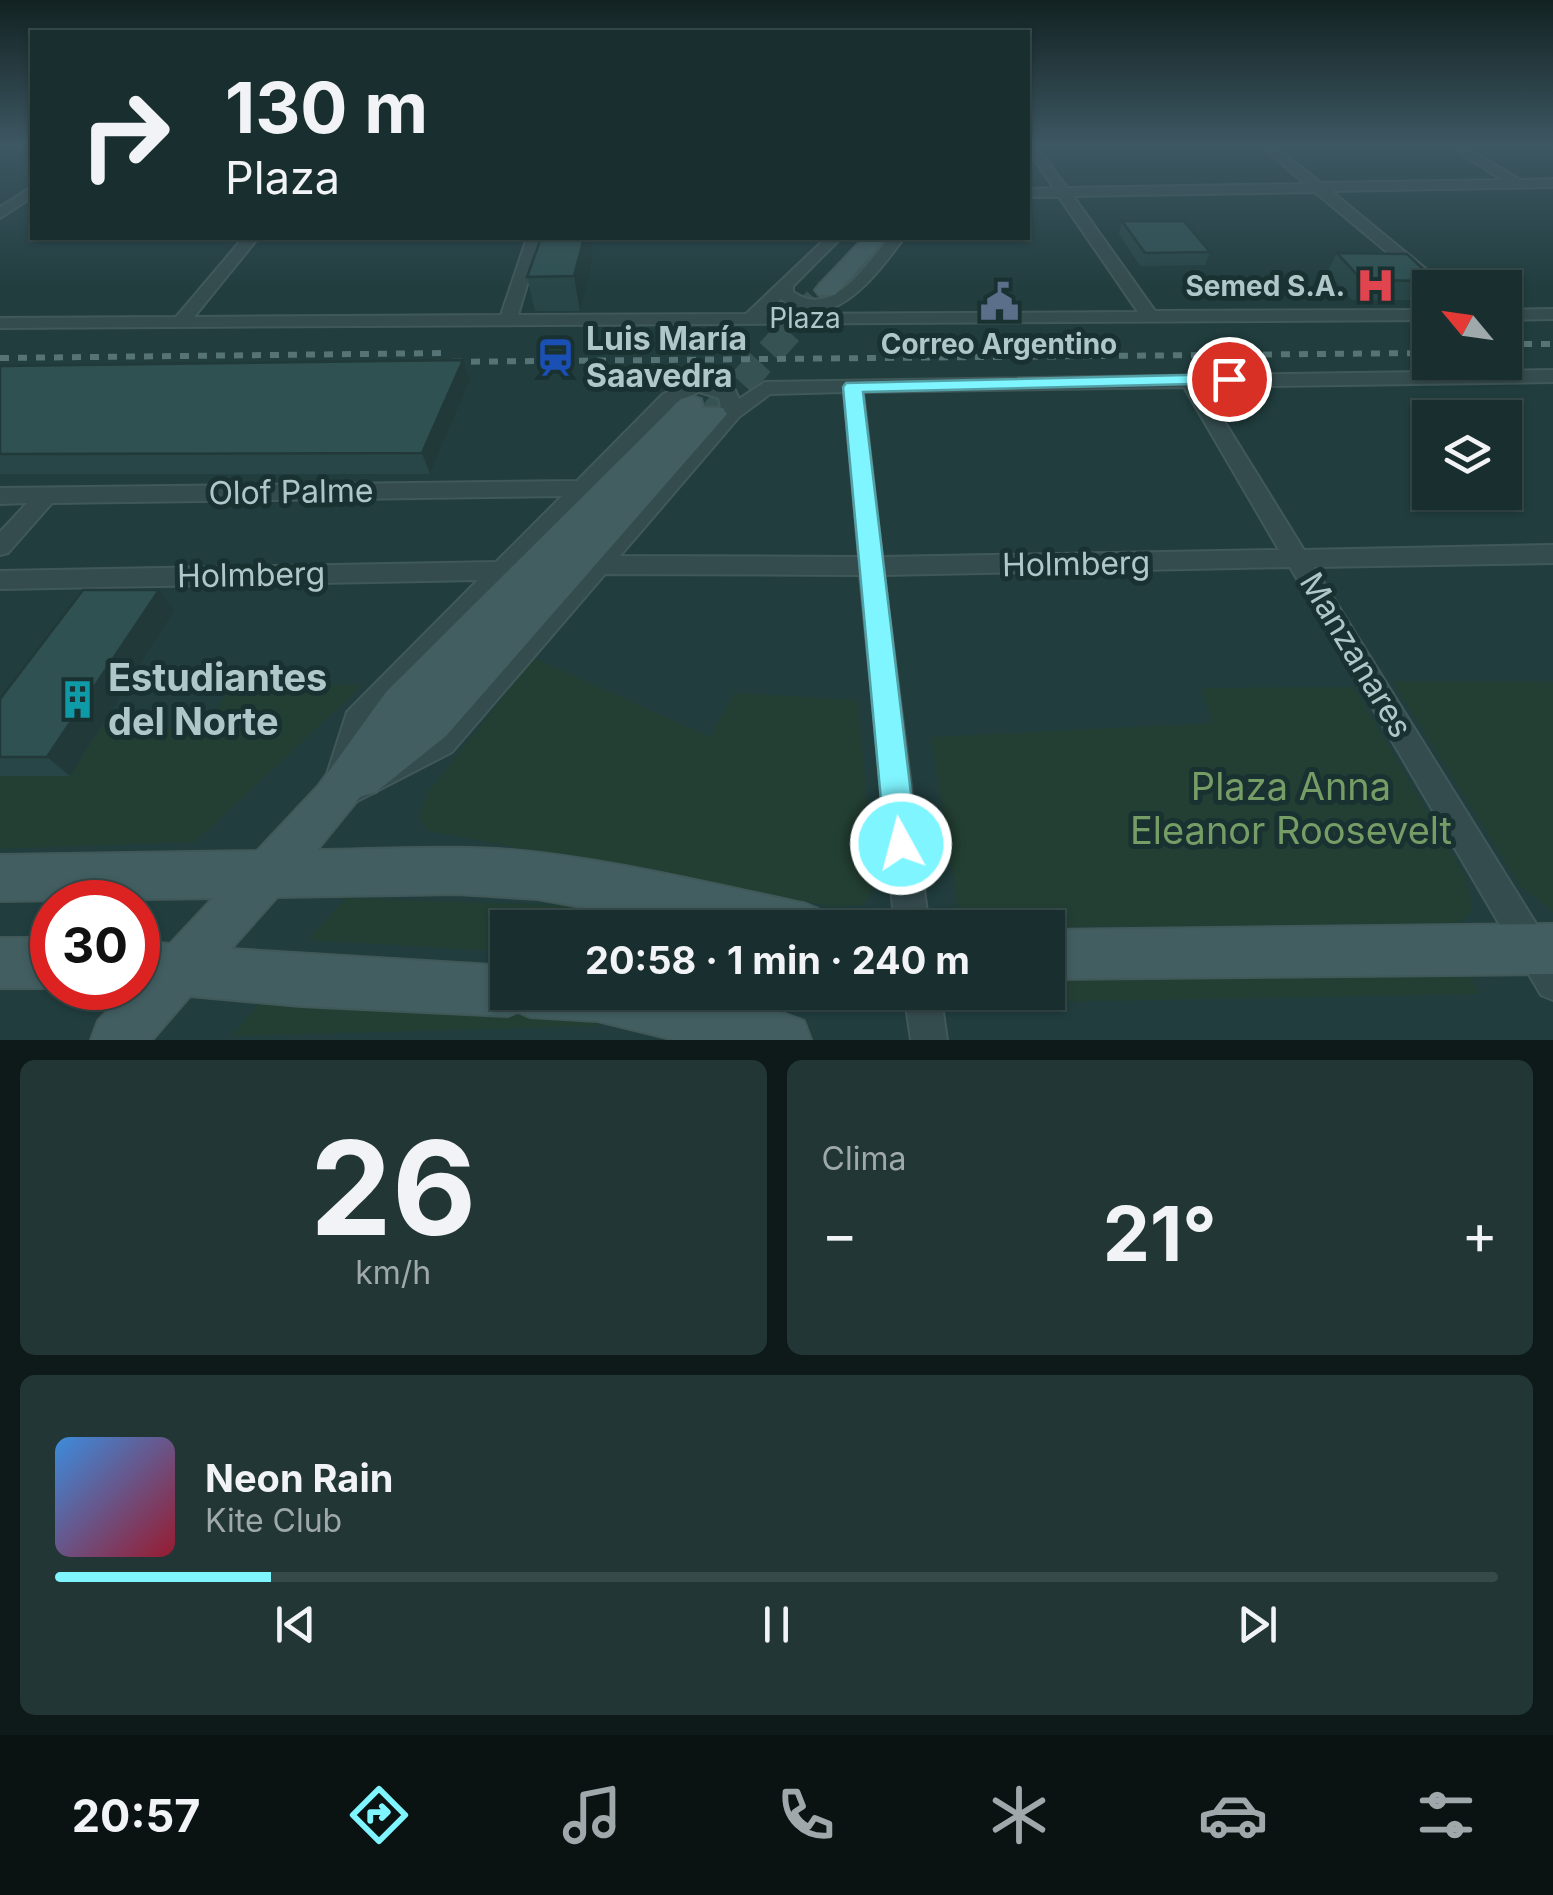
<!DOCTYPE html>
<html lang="es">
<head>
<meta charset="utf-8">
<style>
	:root { --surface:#192e2e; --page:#223636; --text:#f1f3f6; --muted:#9fa8aa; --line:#374a4a; --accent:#7ff5ff }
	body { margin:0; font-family:Inter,sans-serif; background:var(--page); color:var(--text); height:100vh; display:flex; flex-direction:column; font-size:38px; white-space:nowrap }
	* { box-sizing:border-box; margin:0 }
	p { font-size:32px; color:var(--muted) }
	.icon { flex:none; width:55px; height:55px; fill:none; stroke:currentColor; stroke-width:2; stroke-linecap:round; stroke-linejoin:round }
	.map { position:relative; height:1040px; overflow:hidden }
	.side { display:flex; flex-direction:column; gap:20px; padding:20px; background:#0e1919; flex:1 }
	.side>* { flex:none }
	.top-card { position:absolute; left:30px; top:30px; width:1000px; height:210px; border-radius:0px; box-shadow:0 2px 8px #0004,0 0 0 2px var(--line); background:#192e2e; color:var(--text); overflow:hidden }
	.needle { width:65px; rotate:299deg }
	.buttons { position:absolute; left:1412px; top:270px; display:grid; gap:20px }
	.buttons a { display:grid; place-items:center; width:110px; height:110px; border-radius:0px; background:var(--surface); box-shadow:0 2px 8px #0004,0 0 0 2px var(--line); font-size:50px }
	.speed { position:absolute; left:30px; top:880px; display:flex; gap:20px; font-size:50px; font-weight:700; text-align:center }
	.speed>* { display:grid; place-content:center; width:130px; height:130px; border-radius:50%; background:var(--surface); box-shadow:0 2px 8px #0004,0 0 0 2px var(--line); line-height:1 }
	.speed .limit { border:15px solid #d22; background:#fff; color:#111 }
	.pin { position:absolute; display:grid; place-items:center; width:85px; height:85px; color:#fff; margin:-42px; border:5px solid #fff; border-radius:50%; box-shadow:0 2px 10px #0007 }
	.me { position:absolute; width:110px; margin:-55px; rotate:353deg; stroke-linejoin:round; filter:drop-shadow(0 0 8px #0008) }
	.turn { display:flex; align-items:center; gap:35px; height:210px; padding:0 30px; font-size:45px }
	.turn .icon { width:130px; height:130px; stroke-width:2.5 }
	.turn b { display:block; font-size:70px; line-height:85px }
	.big { font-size:75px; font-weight:700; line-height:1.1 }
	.side .tile { flex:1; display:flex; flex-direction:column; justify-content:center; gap:15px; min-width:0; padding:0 35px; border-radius:15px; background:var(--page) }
	.side .dial { align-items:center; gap:0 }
	.dial b { font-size:130px; line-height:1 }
	.song { display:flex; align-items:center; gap:30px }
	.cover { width:120px; height:120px; border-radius:15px; background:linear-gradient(135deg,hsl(210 70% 55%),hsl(350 70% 35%)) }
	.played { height:10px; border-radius:5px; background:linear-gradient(90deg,var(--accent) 15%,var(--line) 15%) }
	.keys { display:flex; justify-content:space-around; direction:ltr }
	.heat { display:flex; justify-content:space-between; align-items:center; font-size:55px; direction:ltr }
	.side .tiles { flex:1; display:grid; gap:20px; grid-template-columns:1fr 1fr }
	.tile:last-child { grid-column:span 2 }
	.trip { position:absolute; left:490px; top:910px; width:575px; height:100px; border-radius:0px; background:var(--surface); box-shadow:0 2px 8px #0004,0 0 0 2px var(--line); font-weight:700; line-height:100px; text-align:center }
	.tab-bar { display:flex; height:160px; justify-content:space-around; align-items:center; background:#0a1212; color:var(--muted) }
	.tab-bar .icon { width:70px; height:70px }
	.tab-bar .on { color:var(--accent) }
	.tab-bar b { font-size:45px; color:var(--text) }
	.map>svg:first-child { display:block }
	.green { fill:#233f33 }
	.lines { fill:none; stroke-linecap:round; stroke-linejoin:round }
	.secondary-tunnel { stroke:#365253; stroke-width:28; stroke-dasharray:28 14; stroke-linecap:butt }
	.street-casing { stroke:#415859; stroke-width:4 }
	.secondary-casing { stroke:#415859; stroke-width:4 }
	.street { fill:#354c4e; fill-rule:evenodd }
	.secondary { fill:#425e61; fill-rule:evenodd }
	.rail { stroke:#567475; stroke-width:6; stroke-dasharray:9 9; stroke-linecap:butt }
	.wall { fill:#284647 }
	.shaded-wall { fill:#213939 }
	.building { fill:#2f5152; stroke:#213939; stroke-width:2.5 }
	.route { fill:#7ff5ff; stroke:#539fa6; stroke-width:2.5 }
	.labels { text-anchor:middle; stroke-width:10; stroke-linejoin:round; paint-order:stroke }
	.far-poi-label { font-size:28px; font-weight:bold; fill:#b0c7c9; stroke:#1a3132; text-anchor:end }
	.far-street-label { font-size:28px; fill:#b0c7c9; stroke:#1a3132 }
	.poi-label { font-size:32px; font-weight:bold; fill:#b0c7c9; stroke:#1a3132; text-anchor:start }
	.street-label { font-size:32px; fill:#b0c7c9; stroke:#1a3132 }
	.near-poi-label { font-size:38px; font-weight:bold; fill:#b0c7c9; stroke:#1a3132; text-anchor:start }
	.near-park-label { font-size:38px; fill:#769d65; stroke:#1a3132 }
</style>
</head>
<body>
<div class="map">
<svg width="1553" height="1040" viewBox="0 0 1553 1040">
	<rect width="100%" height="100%" fill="#213d3e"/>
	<g class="green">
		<polygon points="534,658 710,737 734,693 858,700 874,881 870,896 862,905 834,907 428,831 418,816 427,793"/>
		<polygon points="1392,681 1553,682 1553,912 1520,886"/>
		<polygon points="232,683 363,685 195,842 0,849 0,776 70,776 101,727 206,727"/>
		<polygon points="1354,687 1467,879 1472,909 1465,920 1450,923 978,928 964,920 958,911 931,737 1213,723 1201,688"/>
		<polygon points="346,898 585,906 681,927 508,928 507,952 307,940"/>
		<polygon points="1469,975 1480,994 994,1003 992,993 1048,992 1048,976"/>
		<polygon points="259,1003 576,1015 602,1026 232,1036"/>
	</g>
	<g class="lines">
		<polyline class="secondary-tunnel" points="713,414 827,290"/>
		<defs>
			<g id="street">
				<path d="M1028,145H1036L1067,188L1305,184L1260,145H1273L1321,183L1502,180L1449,145H1463L1520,180L1553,179V187L1331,191L1449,288H1430L1315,192L1073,196L1155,311L1430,310V320L0,328V318L176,317L243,238H258L194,317L501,315L527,238H541L518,315L746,314L826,238H841L793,286V292C833,320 866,264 889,238H904C876,275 832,338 781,299L765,314L1138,312L1059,197H1028V189L1054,188L1028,150Z"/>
				<polygon points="32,187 32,197 0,218 0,207"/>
				<polygon points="1553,309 1553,319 1505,320 1505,310"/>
				<path d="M1553,370V382L1203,387L1304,550L1553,545V563L1314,567L1553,951V1000L1541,995L1290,567L884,575L929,928H895L860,575L605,574L452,752L334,813L323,809L319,799L347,712L478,580L0,589V571L496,562L562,496L52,503L8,553L0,555V532L27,503L0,504V488L577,481L663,394L697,380L735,390L739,399L765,382ZM1184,387L1279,550L882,557L863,392ZM699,392L719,398L722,412L432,734L357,772L369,727L677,402ZM844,392L859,557L620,556L739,417L770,394Z"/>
				<polygon points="904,992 940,992 947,1040 911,1040"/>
			</g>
			<g id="secondary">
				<polygon points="864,238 886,238 835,295 819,295 815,290 819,285"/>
				<path d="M691,396L701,399L703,408H723L727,414L446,736L376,792L360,797L317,850C392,849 467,844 541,853C630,864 718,885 806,904L823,911L830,928H695L538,899L457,894L277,897L231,949L508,966V992C607,992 710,983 804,1021L811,1040H675L598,1021L530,1017L518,1012L508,1016L301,1006L190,996L152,1040H91L98,1021L130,988H138V941L170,944L213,898L0,901V855L257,851L319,785L386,692L681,399Z"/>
				<polygon points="1553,924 1553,974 1048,979 1048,930"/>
				<polygon points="0,938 52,938 53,988 0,988"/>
			</g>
		</defs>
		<use href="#street" class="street-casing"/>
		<use href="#secondary" class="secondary-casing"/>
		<use href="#street" class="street"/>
		<use href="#secondary" class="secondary"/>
		<g class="rail">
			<polyline points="1505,344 1553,344"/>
			<polyline points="0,358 450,353"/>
			<polyline points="435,362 1430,353"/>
		</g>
	</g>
	<g class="wall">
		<polygon points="1122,221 1210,252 1205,265 1140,266 1119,234"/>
		<polygon points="1337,253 1436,281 1432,288 1430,288 1430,291 1425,300 1352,300 1327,272"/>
		<polygon points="593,259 580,311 535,311 527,277"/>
		<polygon points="463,360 470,380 430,474 0,474 0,366"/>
		<polygon points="159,590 175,610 70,776 0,776 0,699"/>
	</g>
	<g class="shaded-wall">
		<polygon points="578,238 590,238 593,259 580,311 574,276"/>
		<polygon points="463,360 470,380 430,474 422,453"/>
		<polygon points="159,590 175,610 70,776 47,757"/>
	</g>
	<g class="building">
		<polygon points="1122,221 1184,221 1210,252 1145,253"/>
		<polygon points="541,238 584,238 574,276 527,277"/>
		<polygon points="1337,253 1407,254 1436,281 1362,280"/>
		<polygon points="463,360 422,453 0,454 0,366"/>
		<polygon points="83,590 159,590 47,757 0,757 0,699"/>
	</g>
	<linearGradient id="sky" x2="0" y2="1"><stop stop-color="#122222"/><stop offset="0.5" stop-color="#3d5763"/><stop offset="1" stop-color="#3d5763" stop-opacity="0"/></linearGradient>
	<rect width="1553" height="290" fill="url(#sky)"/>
	<polygon class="route" points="1229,374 1238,379 1235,383 863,392 917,844 912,855 901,860 890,855 885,844 843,387 846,383"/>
	<defs>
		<symbol id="hospital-bare" viewBox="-9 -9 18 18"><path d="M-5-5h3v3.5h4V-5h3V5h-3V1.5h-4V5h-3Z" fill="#e0444e" stroke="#1a3132" stroke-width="2.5" paint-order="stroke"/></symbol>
		<symbol id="civic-bare" viewBox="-9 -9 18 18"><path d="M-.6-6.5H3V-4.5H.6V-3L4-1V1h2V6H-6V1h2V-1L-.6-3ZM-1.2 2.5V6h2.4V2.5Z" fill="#5c6f8a" stroke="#1a3132" stroke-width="2.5" paint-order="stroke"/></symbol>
		<symbol id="station-bare" viewBox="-9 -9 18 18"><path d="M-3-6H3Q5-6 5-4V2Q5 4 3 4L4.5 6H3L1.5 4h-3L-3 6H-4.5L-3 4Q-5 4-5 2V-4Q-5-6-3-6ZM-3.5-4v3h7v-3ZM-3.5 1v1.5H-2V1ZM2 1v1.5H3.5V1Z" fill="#1a4fb4" stroke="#1a3132" stroke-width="2.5" paint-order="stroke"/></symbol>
		<symbol id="building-bare" viewBox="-9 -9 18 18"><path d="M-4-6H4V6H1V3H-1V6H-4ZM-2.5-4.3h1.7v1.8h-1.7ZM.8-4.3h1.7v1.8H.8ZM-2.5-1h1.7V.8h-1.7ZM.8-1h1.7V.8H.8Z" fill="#0f9aa8" stroke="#1a3132" stroke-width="2.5" paint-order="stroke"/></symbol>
	</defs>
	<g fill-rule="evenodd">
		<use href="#hospital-bare" x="1348" y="258" width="55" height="55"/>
		<use href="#civic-bare" x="972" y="274" width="55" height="55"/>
		<use href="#station-bare" x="528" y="330" width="55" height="55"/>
		<use href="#building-bare" x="50" y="672" width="55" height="55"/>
	</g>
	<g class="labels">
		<g class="far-poi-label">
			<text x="1345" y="296">Semed S.A.</text>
			<text x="999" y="354" text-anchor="middle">Correo Argentino</text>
		</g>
		<g class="far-street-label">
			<text x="805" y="328">Plaza</text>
		</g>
		<g class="poi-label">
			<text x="586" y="350">Luis María<tspan x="586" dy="37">Saavedra</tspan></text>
		</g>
		<g class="street-label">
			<text transform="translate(291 492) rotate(-1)" y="11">Olof Palme</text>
			<text transform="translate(1076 564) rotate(-1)" y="11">Holmberg</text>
			<text transform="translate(251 575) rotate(-1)" y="11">Holmberg</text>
			<text transform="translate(1356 655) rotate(59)" y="11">Manzanares</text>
		</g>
		<g class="near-poi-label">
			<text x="108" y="691">Estudiantes<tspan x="108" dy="44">del Norte</tspan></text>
		</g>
		<g class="near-park-label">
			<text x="1291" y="800">Plaza Anna<tspan x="1291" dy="44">Eleanor Roosevelt</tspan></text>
		</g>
	</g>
</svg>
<div class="buttons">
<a><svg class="needle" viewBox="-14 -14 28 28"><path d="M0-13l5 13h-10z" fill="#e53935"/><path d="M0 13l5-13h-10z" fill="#9fa8aa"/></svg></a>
<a><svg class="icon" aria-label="layers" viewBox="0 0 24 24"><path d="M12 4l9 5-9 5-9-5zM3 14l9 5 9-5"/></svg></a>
</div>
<div class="speed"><div class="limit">30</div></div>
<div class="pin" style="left:1229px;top:379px;background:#d93025"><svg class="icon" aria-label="arrive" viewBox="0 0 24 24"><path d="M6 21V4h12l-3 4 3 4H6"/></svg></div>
<svg class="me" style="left:901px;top:844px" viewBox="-20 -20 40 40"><circle r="17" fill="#7ff5ff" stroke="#fff" stroke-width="3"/><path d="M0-11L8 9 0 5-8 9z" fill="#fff"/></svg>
<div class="trip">20:58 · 1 min · 240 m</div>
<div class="top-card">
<div class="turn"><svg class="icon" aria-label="right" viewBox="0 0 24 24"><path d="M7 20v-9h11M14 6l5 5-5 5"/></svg><div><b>130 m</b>Plaza</div></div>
</div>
</div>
<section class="side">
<div class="tiles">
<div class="tile dial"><b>26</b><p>km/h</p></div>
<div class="tile"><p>Clima</p>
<div class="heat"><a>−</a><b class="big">21°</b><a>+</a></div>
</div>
<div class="tile">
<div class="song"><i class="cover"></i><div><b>Neon Rain</b><p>Kite Club</p></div></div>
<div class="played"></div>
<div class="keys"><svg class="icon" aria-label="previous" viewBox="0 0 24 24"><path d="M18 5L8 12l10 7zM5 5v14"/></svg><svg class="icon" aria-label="pause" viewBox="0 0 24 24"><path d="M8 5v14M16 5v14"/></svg><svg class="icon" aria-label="next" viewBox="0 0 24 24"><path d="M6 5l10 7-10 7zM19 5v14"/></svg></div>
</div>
</div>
</section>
<nav class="tab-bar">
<b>20:57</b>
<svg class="icon on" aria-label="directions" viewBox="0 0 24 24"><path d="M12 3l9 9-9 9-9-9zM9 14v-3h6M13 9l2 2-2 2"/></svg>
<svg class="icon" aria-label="music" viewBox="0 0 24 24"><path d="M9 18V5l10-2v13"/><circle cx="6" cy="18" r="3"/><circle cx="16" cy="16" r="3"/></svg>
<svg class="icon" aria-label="phone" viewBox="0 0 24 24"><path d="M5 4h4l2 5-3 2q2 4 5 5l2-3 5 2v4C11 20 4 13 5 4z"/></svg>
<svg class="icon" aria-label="climate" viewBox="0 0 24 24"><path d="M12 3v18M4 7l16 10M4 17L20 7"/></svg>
<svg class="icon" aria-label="car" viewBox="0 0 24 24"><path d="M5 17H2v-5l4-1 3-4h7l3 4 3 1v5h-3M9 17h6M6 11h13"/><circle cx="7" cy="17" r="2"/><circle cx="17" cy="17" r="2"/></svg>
<svg class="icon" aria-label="filters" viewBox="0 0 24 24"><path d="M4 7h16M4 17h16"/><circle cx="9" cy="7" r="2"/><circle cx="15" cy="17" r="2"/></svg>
</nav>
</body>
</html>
